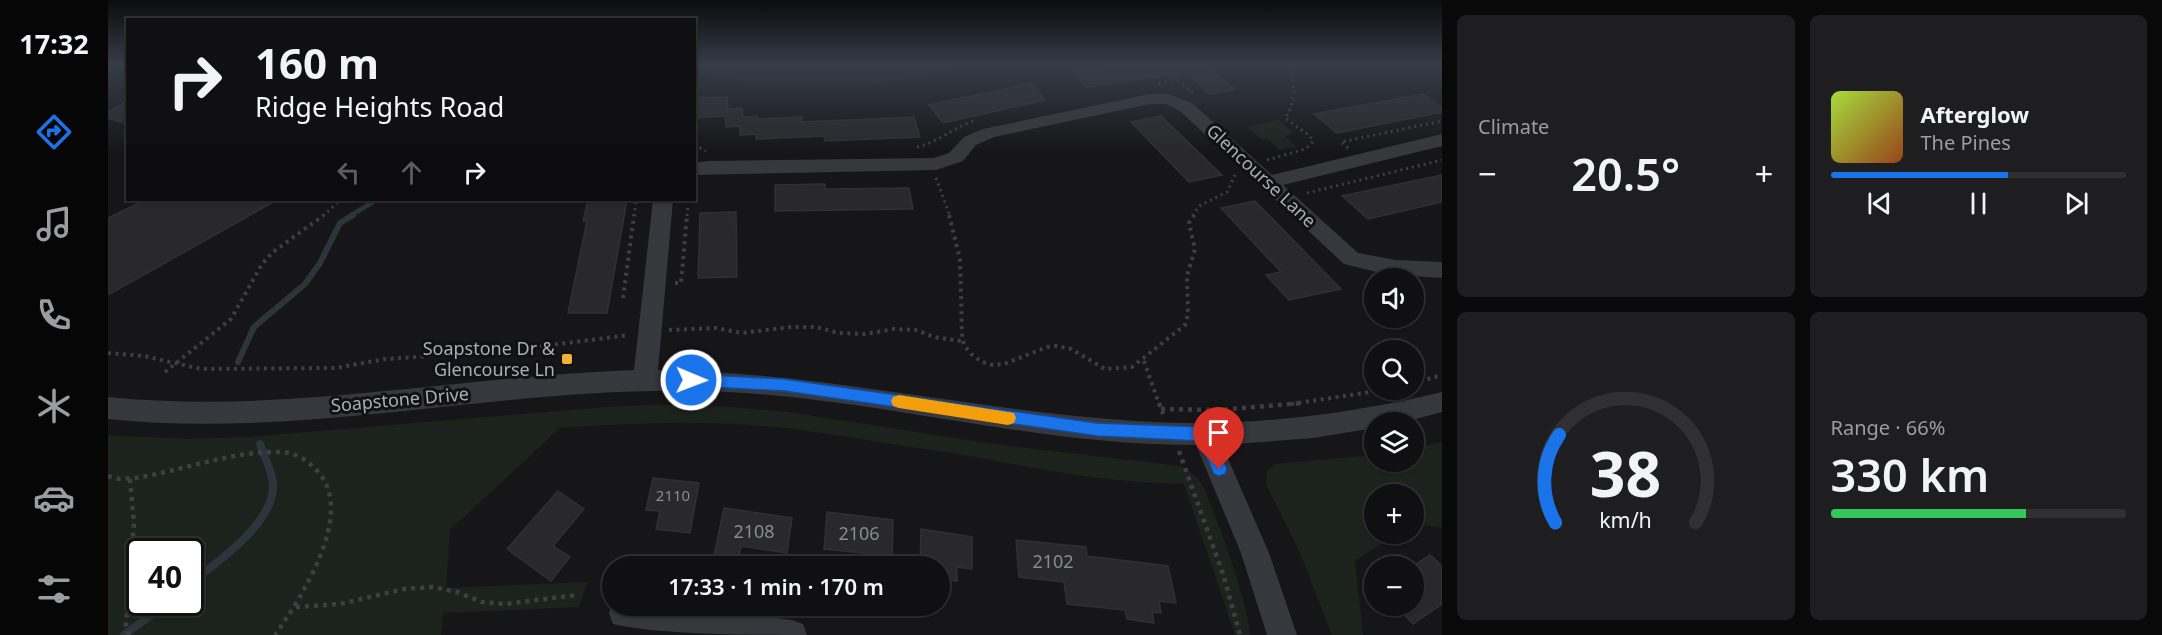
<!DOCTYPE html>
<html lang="en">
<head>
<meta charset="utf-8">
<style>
	:root { --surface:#101012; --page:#1e1e20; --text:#f1f3f6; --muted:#9c9d9f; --line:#303032; --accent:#1a73e8 }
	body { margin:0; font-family:"Noto Sans",sans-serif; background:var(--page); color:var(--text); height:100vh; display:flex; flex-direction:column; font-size:22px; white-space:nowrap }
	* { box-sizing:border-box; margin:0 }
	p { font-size:20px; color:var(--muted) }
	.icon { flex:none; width:33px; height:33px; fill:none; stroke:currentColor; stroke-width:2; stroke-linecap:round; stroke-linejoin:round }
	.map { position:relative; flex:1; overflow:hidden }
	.sheet { display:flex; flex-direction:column; gap:15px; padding:15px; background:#09090a; width:720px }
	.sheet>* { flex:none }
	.hud { position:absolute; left:18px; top:18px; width:570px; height:183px; border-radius:0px; box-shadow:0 2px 4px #0004,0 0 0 2px var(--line); background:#101012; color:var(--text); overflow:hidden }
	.controls { position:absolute; left:1256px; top:268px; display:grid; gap:12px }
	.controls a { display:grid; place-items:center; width:60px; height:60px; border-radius:50%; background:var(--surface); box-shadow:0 2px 4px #0004,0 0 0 2px var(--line); font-size:30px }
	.speed { position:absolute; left:18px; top:538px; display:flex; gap:12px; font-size:30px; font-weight:700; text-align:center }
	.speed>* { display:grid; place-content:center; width:78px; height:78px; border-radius:50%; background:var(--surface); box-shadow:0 2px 4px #0004,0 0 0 2px var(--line); line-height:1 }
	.speed .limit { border:3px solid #111; border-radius:9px; background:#fff; color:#111 }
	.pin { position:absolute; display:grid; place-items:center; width:51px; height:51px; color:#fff; margin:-62px -26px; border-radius:50% 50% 50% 0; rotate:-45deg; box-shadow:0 0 6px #0007 }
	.pin .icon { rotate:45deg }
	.me { position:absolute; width:66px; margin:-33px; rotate:91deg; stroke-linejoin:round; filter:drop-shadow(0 0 4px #0008) }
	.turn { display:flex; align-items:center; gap:21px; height:126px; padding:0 30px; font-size:27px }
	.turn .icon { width:78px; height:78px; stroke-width:2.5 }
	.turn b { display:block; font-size:42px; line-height:51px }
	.lanes { display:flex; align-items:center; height:57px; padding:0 30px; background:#0003; justify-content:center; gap:30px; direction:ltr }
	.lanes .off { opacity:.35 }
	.big { font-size:45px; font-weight:600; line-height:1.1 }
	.sheet .card { flex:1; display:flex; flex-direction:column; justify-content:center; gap:9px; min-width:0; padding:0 21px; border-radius:9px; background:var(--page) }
	.sheet .dial { align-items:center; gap:0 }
	.dial svg { height:156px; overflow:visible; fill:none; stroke:var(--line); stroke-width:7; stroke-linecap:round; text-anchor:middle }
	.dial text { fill:var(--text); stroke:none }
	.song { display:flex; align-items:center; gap:18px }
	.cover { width:72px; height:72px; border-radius:9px; background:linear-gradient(135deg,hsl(80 70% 55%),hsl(20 70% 35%)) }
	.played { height:6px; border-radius:3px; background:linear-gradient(90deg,var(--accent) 60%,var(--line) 60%) }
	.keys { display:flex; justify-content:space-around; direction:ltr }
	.heat { display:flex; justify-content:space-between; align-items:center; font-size:33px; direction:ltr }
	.charge { height:9px; border-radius:4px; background:linear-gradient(90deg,#34c759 66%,var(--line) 0) }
	.sheet .tiles { flex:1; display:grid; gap:15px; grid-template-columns:repeat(2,1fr) }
	.trip { position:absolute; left:494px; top:556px; width:348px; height:60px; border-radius:30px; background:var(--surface); box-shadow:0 2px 4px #0004,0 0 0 2px var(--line); font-weight:600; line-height:60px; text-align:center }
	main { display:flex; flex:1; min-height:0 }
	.tab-bar { display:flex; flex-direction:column; width:108px; justify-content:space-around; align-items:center; background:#060607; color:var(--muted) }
	.tab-bar .icon { width:42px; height:42px }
	.tab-bar .current { color:var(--accent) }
	.tab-bar b { font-size:27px; color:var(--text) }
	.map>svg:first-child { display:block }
	.green { fill:#1c231d; fill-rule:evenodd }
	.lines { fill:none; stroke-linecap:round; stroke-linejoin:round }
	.stream-far2 { stroke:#2c353c; stroke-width:4.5 }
	.stream-far1 { stroke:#2c353c; stroke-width:6 }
	.stream { stroke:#2c353c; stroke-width:8 }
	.building { fill:#29292c; stroke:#303034; stroke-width:1.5 }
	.path-far2 { stroke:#3d3f44; stroke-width:3; stroke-dasharray:2 4; stroke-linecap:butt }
	.path-far1 { stroke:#3d3f44; stroke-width:4; stroke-dasharray:3 4.5; stroke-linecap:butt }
	.path { stroke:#3d3f44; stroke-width:4.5; stroke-dasharray:4 5; stroke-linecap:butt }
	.minor { fill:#37383d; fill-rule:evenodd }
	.route { fill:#1a73e8; stroke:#114b97; stroke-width:1.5 }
	.slow { fill:#f59e0b }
	.poi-dot { fill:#f2b134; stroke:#111113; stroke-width:2 }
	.labels { text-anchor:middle; stroke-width:6; stroke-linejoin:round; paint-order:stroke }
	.number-label { font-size:15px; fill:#888b94 }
	.street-label { font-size:18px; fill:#a8adb8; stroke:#111113 }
	.poi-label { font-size:18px; fill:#a8adb8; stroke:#111113; text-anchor:end }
	.near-number-label { font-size:18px; fill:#888b94 }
</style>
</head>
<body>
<main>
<nav class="tab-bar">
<b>17:32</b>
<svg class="icon current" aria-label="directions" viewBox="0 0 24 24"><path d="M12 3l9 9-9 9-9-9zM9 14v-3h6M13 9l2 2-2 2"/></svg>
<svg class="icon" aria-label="music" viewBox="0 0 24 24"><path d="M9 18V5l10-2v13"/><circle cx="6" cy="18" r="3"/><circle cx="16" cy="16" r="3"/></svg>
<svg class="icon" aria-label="phone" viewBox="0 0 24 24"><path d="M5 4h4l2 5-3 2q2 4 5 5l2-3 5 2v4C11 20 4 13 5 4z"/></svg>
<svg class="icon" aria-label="climate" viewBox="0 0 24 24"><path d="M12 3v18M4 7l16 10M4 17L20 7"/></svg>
<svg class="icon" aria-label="car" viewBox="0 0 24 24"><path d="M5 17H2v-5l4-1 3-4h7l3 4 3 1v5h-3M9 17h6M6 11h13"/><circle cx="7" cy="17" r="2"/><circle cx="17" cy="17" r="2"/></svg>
<svg class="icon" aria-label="filters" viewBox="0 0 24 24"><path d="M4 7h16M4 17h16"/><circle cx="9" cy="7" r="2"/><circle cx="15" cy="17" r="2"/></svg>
</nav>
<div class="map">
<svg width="1334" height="635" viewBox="0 0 1334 635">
	<rect width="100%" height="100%" fill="#161618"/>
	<g class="green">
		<polygon points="586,64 880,64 756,88 656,87 615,77 587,75"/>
		<polygon points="1171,120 1186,133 1177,136 1189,147 1171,150 1159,138 1154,140 1139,127"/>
		<path d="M547,405L623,407L680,412L885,444L1072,466C1080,470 1088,475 1093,483C1106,506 1142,611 1142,635H1127L1076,484C1009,483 944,472 878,459C821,449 764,441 707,432C624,419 536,422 452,428L342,530L338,588L479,582L471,607L335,613L333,635H0V435L79,439L140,437L499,407ZM32,552H82V603H32Z"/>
		<polygon points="1334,442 1334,528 1305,523 1305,495 1266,495 1266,534 1288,534 1247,561 1255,635 1224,635 1192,553 1158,484 1159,470 1168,464 1266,455 1266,462 1305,462 1305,448"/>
	</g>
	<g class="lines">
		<polyline class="stream-far2" points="242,216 268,200"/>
		<polyline class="stream-far1" points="130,362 146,327 197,284 212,263 232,223 245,215"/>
		<g class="stream">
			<path d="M82,583C110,562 166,523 165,485C165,471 156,457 152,444"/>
			<polyline points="16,635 59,603"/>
		</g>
	</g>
	<g class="building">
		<polygon points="1023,63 1097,63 1127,90 1102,94 1076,71 1076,73 978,87 965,72"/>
		<polygon points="924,83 937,100 835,123 821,105"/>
		<polygon points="1315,94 1334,107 1334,112 1229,133 1206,114"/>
		<polygon points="619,97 620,109 634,108 635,117 649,116 650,119 694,117 694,122 806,117 812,137 717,141 716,136 648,139 648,134 632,135 632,126 618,127 617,116 586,118 586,98"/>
		<polygon points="20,100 20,124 0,118 0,112"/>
		<polygon points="1053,116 1114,175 1081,182 1023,122"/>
		<polygon points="1334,175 1334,202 1260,219 1234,196"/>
		<polygon points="717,184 717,189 801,188 805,209 667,211 667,185"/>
		<polygon points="37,200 169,200 0,295 0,218"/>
		<polygon points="480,200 519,200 499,313 460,313 479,221 475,221"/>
		<polygon points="1147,201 1233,289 1181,300 1158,275 1173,272 1113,208"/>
		<polygon points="628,212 629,277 590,278 592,213"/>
		<polygon points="545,478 591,483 582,533 548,529 552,511 538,510"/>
		<polygon points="450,491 476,509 445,546 462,557 443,581 399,549"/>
		<polygon points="616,508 684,518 679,553 633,546 629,567 604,565"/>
		<polygon points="719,512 785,520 784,567 756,567 756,553 716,549"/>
		<polygon points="813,529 864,537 864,569 849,567 849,581 831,578 831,567 812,567"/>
		<polygon points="908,540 978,547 979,556 1060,566 1068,603 1051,601 1053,613 1044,612 1046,623 1019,619 1017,610 959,604 956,582 911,577"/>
		<polygon points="1322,555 1334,566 1334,604 1305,624 1288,606 1305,606 1305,566"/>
	</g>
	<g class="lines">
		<g class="path-far2">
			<polyline points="1052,64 1085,93"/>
			<polyline points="1320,64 1334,67"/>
			<polyline points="1050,83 1069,79"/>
			<polyline points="586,145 598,151"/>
			<path d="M809,147C831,142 847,126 869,120"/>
			<polyline points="1240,148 1233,142 1334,121"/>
			<path d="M1159,160L1197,149L1205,142L1202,136L1177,118C1190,98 1185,86 1181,64"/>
			<polyline points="828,178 842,216"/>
			<polyline points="1199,193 1334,160"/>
			<polyline points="215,216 232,200"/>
			<polyline points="526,216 528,200"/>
			<polyline points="579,216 580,206"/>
			<polyline points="1085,216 1091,206 1119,192 1128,173"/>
		</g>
		<g class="path-far1">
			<polyline points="841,215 852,259 854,334 856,345 863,354 874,362 885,365 896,364 939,347 949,346 963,349 997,369 1024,367 1077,325 1080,314 1079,276 1087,249 1081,223 1086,215"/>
			<polyline points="567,283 573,283 579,215"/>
			<polyline points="515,298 526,215"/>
			<polyline points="561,330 608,328 634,333 683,327 708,327 731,333 757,334 786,329 808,330 826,337 853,341"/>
			<polyline points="0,353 36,356 93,369 228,368 277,359 389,352 521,335"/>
			<polyline points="1036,361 1051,404"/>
			<polyline points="57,372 123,319 154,264 165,252 216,215"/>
			<polyline points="1305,383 1334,375"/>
			<polyline points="1183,404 1276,390"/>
		</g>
		<g class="path">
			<polyline points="1051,403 1055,414"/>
			<polyline points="1053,409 1110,410 1195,403"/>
			<polyline points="1071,451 1115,574 1132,635"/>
			<path d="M0,476L11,479L28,478C76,470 124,451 172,452C188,452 201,461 211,473C247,515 193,598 167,635"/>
			<polyline points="188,607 232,604 296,589 325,587 349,592 374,602 397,604 469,595"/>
			<polyline points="21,635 18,626 26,523 22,479"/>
		</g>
		<g class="minor">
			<polygon points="1042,94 1061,94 1084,103 1164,175 1334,134 1334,146 1175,185 1250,253 1288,260 1334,262 1334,278 1277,274 1236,264 1072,111 1058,104 1042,104 886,137 868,145 855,161 828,170 586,175 586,163 600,161 826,158 841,153 856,137 875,129"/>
			<path d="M545,200H565L550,370C711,372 868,411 1028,421C1131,428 1234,416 1334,392V412L1293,423H1266V428L1205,438L1114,445L1161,553L1189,635H1159L1133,553L1088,445C921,446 758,394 592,391C394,386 196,440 0,419V397C175,415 351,376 526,370Z"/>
			<path d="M504,606H577L684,620L695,624L699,635C647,635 552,635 505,624L501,613Z"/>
		</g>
	</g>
	<linearGradient id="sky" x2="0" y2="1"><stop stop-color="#0c0c0d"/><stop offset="0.42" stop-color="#363c48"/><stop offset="1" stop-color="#363c48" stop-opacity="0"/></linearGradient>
	<rect width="1334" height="152" fill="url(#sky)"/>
	<polygon class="route" points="583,374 676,379 989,423 1096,427 1102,429 1119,469 1117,474 1111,476 1106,474 1091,441 989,436 676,391 583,386 578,385 576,380 578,376"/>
	<polygon class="slow" points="791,395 900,412 906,413 908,418 906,423 900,425 791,408 785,406 783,401 785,397"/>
	<rect class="poi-dot" x="453" y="353" width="12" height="12" rx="3"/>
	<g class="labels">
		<g class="number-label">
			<text x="565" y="501">2110</text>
		</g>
		<g class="street-label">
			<text transform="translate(1153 176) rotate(43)" y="6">Glencourse Lane</text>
			<text transform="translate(292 400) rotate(-5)" y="6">Soapstone Drive</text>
		</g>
		<g class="poi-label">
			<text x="447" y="355">Soapstone Dr &amp;<tspan x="447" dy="21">Glencourse Ln</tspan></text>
		</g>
		<g class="near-number-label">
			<text x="646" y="538">2108</text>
			<text x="751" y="540">2106</text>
			<text x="945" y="568">2102</text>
		</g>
	</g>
</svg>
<div class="controls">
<a><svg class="icon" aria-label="sound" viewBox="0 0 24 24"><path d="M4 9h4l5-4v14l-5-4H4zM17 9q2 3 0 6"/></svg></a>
<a><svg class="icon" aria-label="search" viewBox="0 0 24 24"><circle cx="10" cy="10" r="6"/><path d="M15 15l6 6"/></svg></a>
<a><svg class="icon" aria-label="layers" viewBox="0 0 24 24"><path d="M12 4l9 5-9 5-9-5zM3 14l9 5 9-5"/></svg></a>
<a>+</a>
<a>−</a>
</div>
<div class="speed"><div class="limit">40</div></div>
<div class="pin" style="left:1111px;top:469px;background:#d93025"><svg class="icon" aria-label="arrive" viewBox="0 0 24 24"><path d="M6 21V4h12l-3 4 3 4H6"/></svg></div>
<svg class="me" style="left:583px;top:380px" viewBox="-20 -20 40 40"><circle r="17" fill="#1a73e8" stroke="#fff" stroke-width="3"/><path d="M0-11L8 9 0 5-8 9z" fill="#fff"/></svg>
<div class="trip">17:33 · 1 min · 170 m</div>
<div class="hud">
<div class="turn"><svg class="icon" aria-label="right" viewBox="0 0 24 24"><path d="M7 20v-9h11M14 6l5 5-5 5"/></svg><div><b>160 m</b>Ridge Heights Road</div></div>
<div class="lanes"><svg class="icon off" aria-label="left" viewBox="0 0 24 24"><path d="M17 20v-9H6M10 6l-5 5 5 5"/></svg><svg class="icon off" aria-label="ahead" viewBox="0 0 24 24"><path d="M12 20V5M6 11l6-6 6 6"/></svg><svg class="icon" aria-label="right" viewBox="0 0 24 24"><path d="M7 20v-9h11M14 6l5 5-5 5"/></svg></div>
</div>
</div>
<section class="sheet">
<div class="tiles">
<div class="card"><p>Climate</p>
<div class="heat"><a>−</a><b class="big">20.5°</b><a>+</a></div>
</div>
<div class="card">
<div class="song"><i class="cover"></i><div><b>Afterglow</b><p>The Pines</p></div></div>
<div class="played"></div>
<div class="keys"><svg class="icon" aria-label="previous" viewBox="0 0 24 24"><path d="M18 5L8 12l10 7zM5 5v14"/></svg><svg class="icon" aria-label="pause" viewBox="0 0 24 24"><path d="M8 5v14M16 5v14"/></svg><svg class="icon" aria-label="next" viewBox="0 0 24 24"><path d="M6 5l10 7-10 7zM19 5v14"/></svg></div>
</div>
<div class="card dial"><svg viewBox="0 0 100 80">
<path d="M14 69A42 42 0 1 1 86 69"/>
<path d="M14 69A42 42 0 0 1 16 24" stroke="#1a73e8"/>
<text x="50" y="56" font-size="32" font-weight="700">38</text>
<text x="50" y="72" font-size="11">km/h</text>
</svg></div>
<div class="card"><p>Range · 66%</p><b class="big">330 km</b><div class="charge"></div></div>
</div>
</section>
</main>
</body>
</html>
